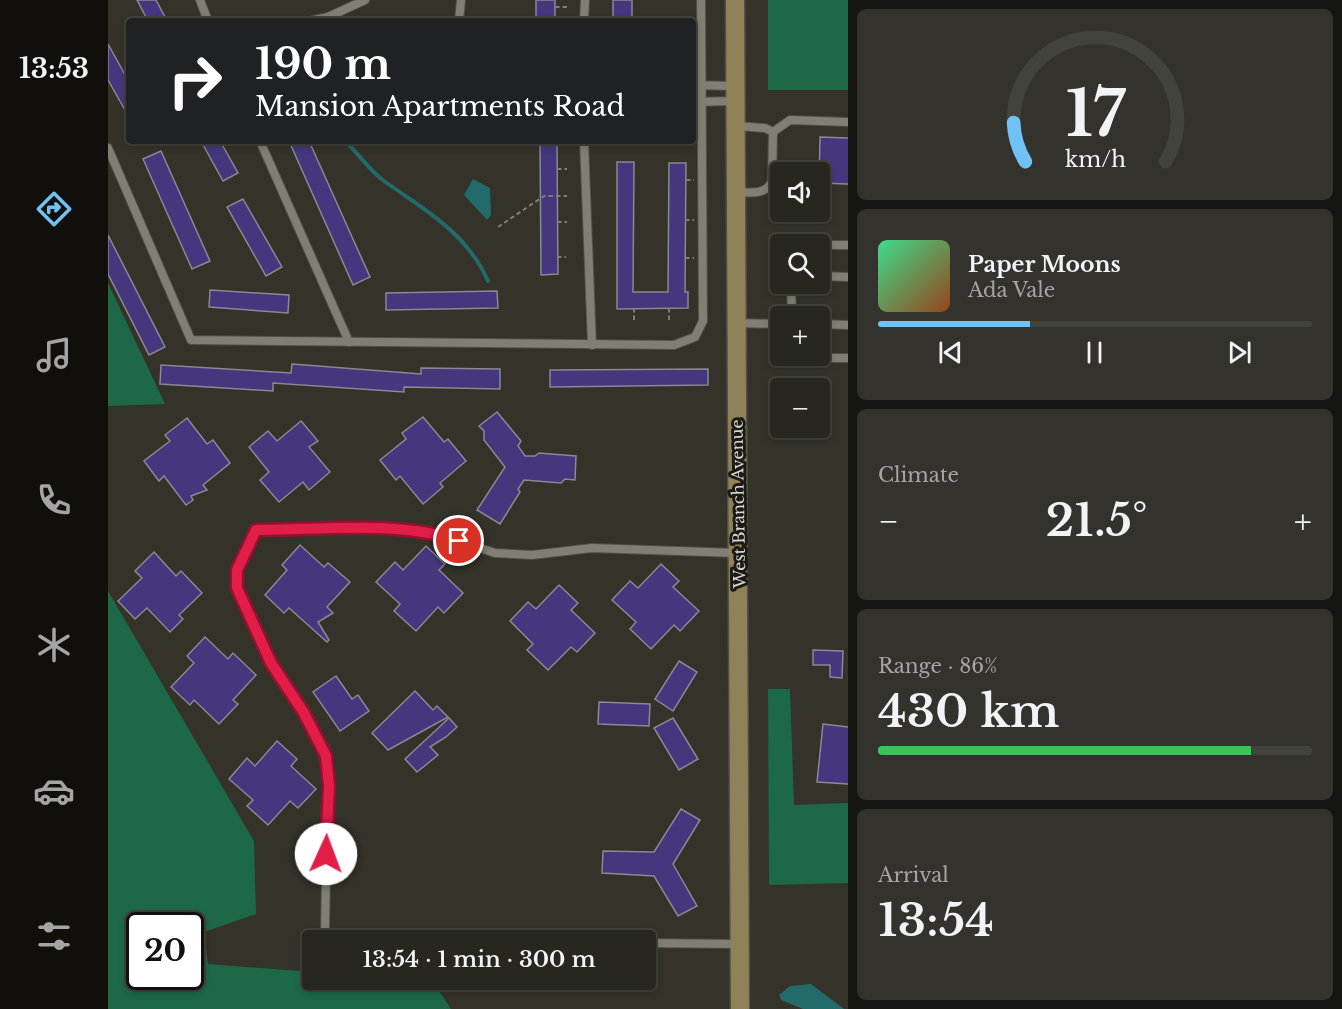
<!DOCTYPE html>
<html lang="en">
<head>
<meta charset="utf-8">
<style>
	:root { --surface:#27261f; --page:#33322c; --text:#f1f3f6; --muted:#a4a5a4; --line:#43433d; --accent:#70c1f4 }
	body { margin:0; font-family:"Libre Baskerville",serif; background:var(--page); color:var(--text); height:100vh; display:flex; flex-direction:column; font-size:22px; white-space:nowrap }
	* { box-sizing:border-box; margin:0 }
	p { font-size:20px; color:var(--muted) }
	.icon { flex:none; width:33px; height:33px; fill:none; stroke:currentColor; stroke-width:2; stroke-linecap:round; stroke-linejoin:round }
	.map { position:relative; flex:1; overflow:hidden }
	.panel { display:flex; flex-direction:column; gap:9px; padding:9px; background:#151511; width:494px }
	.panel>* { flex:none }
	.top-card { position:absolute; left:18px; top:18px; width:570px; height:126px; border-radius:6px; box-shadow:0 3px 9px #0003,0 0 0 2px var(--line); background:#202124; color:#fff; overflow:hidden }
	.controls { position:absolute; left:662px; top:162px; display:grid; gap:12px }
	.controls a { display:grid; place-items:center; width:60px; height:60px; border-radius:6px; background:var(--surface); box-shadow:0 3px 9px #0003,0 0 0 2px var(--line); font-size:30px }
	.speed { position:absolute; left:18px; top:912px; display:flex; gap:12px; font-size:30px; font-weight:700; text-align:center }
	.speed>* { display:grid; place-content:center; width:78px; height:78px; border-radius:50%; background:var(--surface); box-shadow:0 3px 9px #0003,0 0 0 2px var(--line); line-height:1 }
	.speed .limit { border:3px solid #111; border-radius:9px; background:#fff; color:#111 }
	.pin { position:absolute; display:grid; place-items:center; width:51px; height:51px; color:#fff; margin:-26px; border:3px solid #fff; border-radius:50%; box-shadow:0 2px 6px #0007 }
	.me { position:absolute; width:66px; margin:-33px; rotate:2deg; stroke-linejoin:round; filter:drop-shadow(0 0 4px #0008) }
	.turn { display:flex; align-items:center; gap:21px; height:126px; padding:0 30px; font-size:27px }
	.turn .icon { width:78px; height:78px; stroke-width:2.5 }
	.turn b { display:block; font-size:42px; line-height:51px }
	.big { font-size:45px; font-weight:600; line-height:1.1 }
	.panel .card { flex:1; display:flex; flex-direction:column; justify-content:center; gap:9px; min-width:0; padding:0 21px; border-radius:9px; background:var(--page) }
	.panel .dial { align-items:center; gap:0 }
	.dial svg { height:156px; overflow:visible; fill:none; stroke:var(--line); stroke-width:7; stroke-linecap:round; text-anchor:middle }
	.dial text { fill:var(--text); stroke:none }
	.song { display:flex; align-items:center; gap:18px }
	.cover { width:72px; height:72px; border-radius:9px; background:linear-gradient(135deg,hsl(150 70% 55%),hsl(20 70% 35%)) }
	.played { height:6px; border-radius:3px; background:linear-gradient(90deg,var(--accent) 35%,var(--line) 35%) }
	.keys { display:flex; justify-content:space-around; direction:ltr }
	.heat { display:flex; justify-content:space-between; align-items:center; font-size:33px; direction:ltr }
	.charge { height:9px; border-radius:4px; background:linear-gradient(90deg,#34c759 86%,var(--line) 0) }
	.trip { position:absolute; left:194px; top:930px; width:354px; height:60px; border-radius:6px; background:var(--surface); box-shadow:0 3px 9px #0003,0 0 0 2px var(--line); font-weight:600; line-height:60px; text-align:center }
	main { display:flex; flex:1; min-height:0 }
	.tabs { display:flex; flex-direction:column; width:108px; justify-content:space-around; align-items:center; background:#100f0c; color:var(--muted) }
	.tabs .icon { width:42px; height:42px }
	.tabs .current { color:var(--accent) }
	.tabs b { font-size:27px; color:var(--text) }
	.map>svg:first-child { display:block }
	.green { fill:#1d6947; fill-rule:evenodd }
	.water { fill:#236a6b }
	.lines { fill:none; stroke-linecap:round; stroke-linejoin:round }
	.stream { stroke:#236a6b; stroke-width:4 }
	.building { fill:#45377d; stroke:#898893; stroke-width:1.5 }
	.lane-casing { stroke:#514f47; stroke-width:10 }
	.secondary-casing { stroke:#514f47; stroke-width:21 }
	.path { stroke:#807e77; stroke-width:2; stroke-dasharray:4.5 3; stroke-linecap:butt }
	.lane { stroke:#817f74; stroke-width:8 }
	.secondary { stroke:#908258; stroke-width:18 }
	.route-casing { stroke:#92132f; stroke-width:15 }
	.route { stroke:#e11d48; stroke-width:10 }
	.labels { text-anchor:middle; stroke-width:6; stroke-linejoin:round; paint-order:stroke }
	.street-label { font-size:16px; fill:#dbd9d3; stroke:#1b1a16 }
</style>
</head>
<body>
<main>
<nav class="tabs">
<b>13:53</b>
<svg class="icon current" aria-label="directions" viewBox="0 0 24 24"><path d="M12 3l9 9-9 9-9-9zM9 14v-3h6M13 9l2 2-2 2"/></svg>
<svg class="icon" aria-label="music" viewBox="0 0 24 24"><path d="M9 18V5l10-2v13"/><circle cx="6" cy="18" r="3"/><circle cx="16" cy="16" r="3"/></svg>
<svg class="icon" aria-label="phone" viewBox="0 0 24 24"><path d="M5 4h4l2 5-3 2q2 4 5 5l2-3 5 2v4C11 20 4 13 5 4z"/></svg>
<svg class="icon" aria-label="climate" viewBox="0 0 24 24"><path d="M12 3v18M4 7l16 10M4 17L20 7"/></svg>
<svg class="icon" aria-label="car" viewBox="0 0 24 24"><path d="M5 17H2v-5l4-1 3-4h7l3 4 3 1v5h-3M9 17h6M6 11h13"/><circle cx="7" cy="17" r="2"/><circle cx="17" cy="17" r="2"/></svg>
<svg class="icon" aria-label="filters" viewBox="0 0 24 24"><path d="M4 7h16M4 17h16"/><circle cx="9" cy="7" r="2"/><circle cx="15" cy="17" r="2"/></svg>
</nav>
<div class="map">
<svg width="741" height="1009" viewBox="0 0 741 1009">
	<rect width="100%" height="100%" fill="#343229"/>
	<g class="green">
		<rect x="660" y="0" width="80" height="90"/>
		<polygon points="0,283 57,404 0,406"/>
		<path d="M0,591L146,841L148,914L96,932L100,964L204,972V980H324L343,1009H0ZM32,926H82V976H32Z"/>
		<polygon points="660,689 682,689 686,805 740,803 740,883 661,885"/>
	</g>
	<g class="water">
		<polygon points="365,179 382,188 383,215 379,220 356,195"/>
		<polygon points="703,984 736,1009 695,1009 673,1000 671,995 682,986"/>
	</g>
	<g class="lines">
		<path class="stream" d="M237,141C251,154 261,170 276,181C317,210 359,233 380,281"/>
	</g>
	<g class="building">
		<polygon points="29,0 48,0 59,21 40,21"/>
		<rect x="428" y="0" width="19" height="21"/>
		<rect x="505" y="0" width="19" height="21"/>
		<polygon points="0,44 21,82 21,117 0,80"/>
		<polygon points="712,137 741,138 741,184 711,183"/>
		<polygon points="93,141 112,141 130,173 115,181"/>
		<polygon points="181,141 201,141 262,277 245,285"/>
		<polygon points="432,141 449,141 450,274 433,275"/>
		<polygon points="53,151 102,261 84,269 35,159"/>
		<polygon points="509,162 526,162 525,292 560,292 561,163 578,163 577,292 580,292 580,308 509,309"/>
		<polygon points="135,199 174,267 158,276 119,207"/>
		<polygon points="0,235 57,347 41,355 0,274"/>
		<polygon points="102,290 181,295 180,313 101,307"/>
		<polygon points="389,291 390,308 278,310 278,293"/>
		<polygon points="184,364 313,374 313,368 392,369 392,389 296,387 296,392 165,383 165,391 52,384 53,365 183,373"/>
		<polygon points="600,369 600,385 442,387 442,370"/>
		<polygon points="389,412 413,441 410,446 417,456 427,456 431,453 468,456 467,480 457,479 453,483 416,480 410,489 412,492 392,524 369,510 397,467 376,440 376,431 371,426"/>
		<polygon points="315,417 336,442 340,439 358,461 332,483 335,487 315,504 292,476 288,480 272,460 298,439 294,433"/>
		<polygon points="79,418 99,444 105,440 122,463 95,485 99,490 83,496 85,500 78,505 56,476 51,481 36,461 62,441 57,435"/>
		<polygon points="193,421 210,441 201,447 222,472 201,490 195,482 171,502 152,480 161,472 141,447 160,431 169,441"/>
		<polygon points="192,545 216,567 220,563 242,582 219,607 225,613 210,622 221,640 219,642 181,608 176,613 157,595 179,570 174,565"/>
		<polygon points="318,546 337,564 331,570 355,593 336,613 330,607 308,631 286,611 292,604 268,582 287,562 295,570"/>
		<polygon points="46,552 68,576 73,571 94,593 71,615 75,619 62,632 39,608 27,619 10,601 34,578 27,571"/>
		<polygon points="553,564 571,581 565,587 591,611 572,631 566,625 543,649 522,629 528,622 504,600 522,581 530,588"/>
		<polygon points="451,585 470,603 463,610 487,633 469,652 463,647 440,670 419,650 425,644 402,621 420,602 428,609"/>
		<polygon points="97,637 120,659 125,653 148,675 125,700 130,704 111,724 86,700 82,705 63,687 86,663 79,656"/>
		<polygon points="705,650 735,651 734,678 722,677 722,665 705,665"/>
		<polygon points="571,661 589,672 565,711 547,699"/>
		<polygon points="228,676 244,699 250,695 261,711 232,731 205,692"/>
		<polygon points="307,691 325,710 329,706 340,717 280,750 264,733"/>
		<polygon points="491,702 542,704 541,726 490,724"/>
		<polygon points="341,718 349,727 338,737 322,747 330,755 309,772 297,759"/>
		<polygon points="565,718 590,759 571,770 546,728"/>
		<polygon points="715,724 741,727 741,784 709,782"/>
		<polygon points="169,741 189,759 183,766 208,789 190,808 182,801 160,825 139,806 145,800 121,779 139,758 147,766"/>
		<polygon points="573,809 592,820 565,864 589,906 570,916 546,876 494,873 495,851 546,852"/>
	</g>
	<g class="lines">
		<defs>
			<g id="lane">
				<polyline points="92,0 100,21"/>
				<polyline points="220,17 257,0"/>
				<polyline points="202,21 220,17 235,21"/>
				<polyline points="351,21 353,0"/>
				<polyline points="476,21 477,0"/>
				<polyline points="585,85 626,86"/>
				<polyline points="585,102 626,101"/>
				<path d="M628,126L657,128L665,132L664,182C656,196 642,192 628,192"/>
				<polyline points="665,132 682,120 741,122"/>
				<polyline points="152,141 241,342"/>
				<polyline points="476,141 484,345"/>
				<polyline points="0,148 83,340 566,345 587,337 595,321 593,0"/>
				<polyline points="711,245 741,245"/>
				<polyline points="711,276 741,277"/>
				<polyline points="683,284 684,316"/>
				<polyline points="629,323 672,324"/>
				<polyline points="711,324 741,325"/>
				<polyline points="683,356 683,358 741,358"/>
				<polyline points="306,940 233,940 222,935 217,929 220,769 218,756 196,713 163,663 129,588 129,570 148,530 291,529 333,535 387,553 424,555 484,548 628,553"/>
				<polyline points="537,943 631,944"/>
			</g>
			<polyline id="secondary" points="627,0 632,1009"/>
		</defs>
		<use href="#lane" class="lane-casing"/>
		<use href="#secondary" class="secondary-casing"/>
		<g class="path">
			<polyline points="447,7 459,7"/>
			<polyline points="449,169 459,169"/>
			<polyline points="578,180 586,180"/>
			<polyline points="577,220 586,220"/>
			<polyline points="449,222 459,222"/>
			<polyline points="390,227 436,196 459,196"/>
			<polyline points="449,257 458,257"/>
			<polyline points="577,258 586,258"/>
			<polyline points="561,308 561,320"/>
			<polyline points="526,320 526,309"/>
		</g>
		<use href="#lane" class="lane"/>
		<use href="#secondary" class="secondary"/>
	</g>
	<g class="lines">
		<defs>
			<path id="route" d="M218,854L221,786L218,756L196,713L163,663L129,588V570L148,530C211,530 292,520 351,541"/>
		</defs>
		<use href="#route" class="route-casing"/>
		<use href="#route" class="route"/>
	</g>
	<g class="labels">
		<g class="street-label">
			<text transform="translate(630 504) rotate(-91)" y="6">West Branch Avenue</text>
		</g>
	</g>
</svg>
<div class="controls">
<a><svg class="icon" aria-label="sound" viewBox="0 0 24 24"><path d="M4 9h4l5-4v14l-5-4H4zM17 9q2 3 0 6"/></svg></a>
<a><svg class="icon" aria-label="search" viewBox="0 0 24 24"><circle cx="10" cy="10" r="6"/><path d="M15 15l6 6"/></svg></a>
<a>+</a>
<a>−</a>
</div>
<div class="speed"><div class="limit">20</div></div>
<div class="pin" style="left:351px;top:541px;background:#d93025"><svg class="icon" aria-label="arrive" viewBox="0 0 24 24"><path d="M6 21V4h12l-3 4 3 4H6"/></svg></div>
<svg class="me" style="left:218px;top:854px" viewBox="-20 -20 40 40"><circle r="19" fill="#fff"/><path d="M0-13L10 11 0 6-10 11z" fill="#e11d48"/></svg>
<div class="trip">13:54 · 1 min · 300 m</div>
<div class="top-card">
<div class="turn"><svg class="icon" aria-label="right" viewBox="0 0 24 24"><path d="M7 20v-9h11M14 6l5 5-5 5"/></svg><div><b>190 m</b>Mansion Apartments Road</div></div>
</div>
</div>
<section class="panel">
<div class="card dial"><svg viewBox="0 0 100 80">
<path d="M14 69A42 42 0 1 1 86 69"/>
<path d="M14 69A42 42 0 0 1 8 49" stroke="#70c1f4"/>
<text x="50" y="56" font-size="32" font-weight="700">17</text>
<text x="50" y="72" font-size="11">km/h</text>
</svg></div>
<div class="card">
<div class="song"><i class="cover"></i><div><b>Paper Moons</b><p>Ada Vale</p></div></div>
<div class="played"></div>
<div class="keys"><svg class="icon" aria-label="previous" viewBox="0 0 24 24"><path d="M18 5L8 12l10 7zM5 5v14"/></svg><svg class="icon" aria-label="pause" viewBox="0 0 24 24"><path d="M8 5v14M16 5v14"/></svg><svg class="icon" aria-label="next" viewBox="0 0 24 24"><path d="M6 5l10 7-10 7zM19 5v14"/></svg></div>
</div>
<div class="card"><p>Climate</p>
<div class="heat"><a>−</a><b class="big">21.5°</b><a>+</a></div>
</div>
<div class="card"><p>Range · 86%</p><b class="big">430 km</b><div class="charge"></div></div>
<div class="card"><p>Arrival</p><b class="big">13:54</b></div>
</section>
</main>
</body>
</html>
